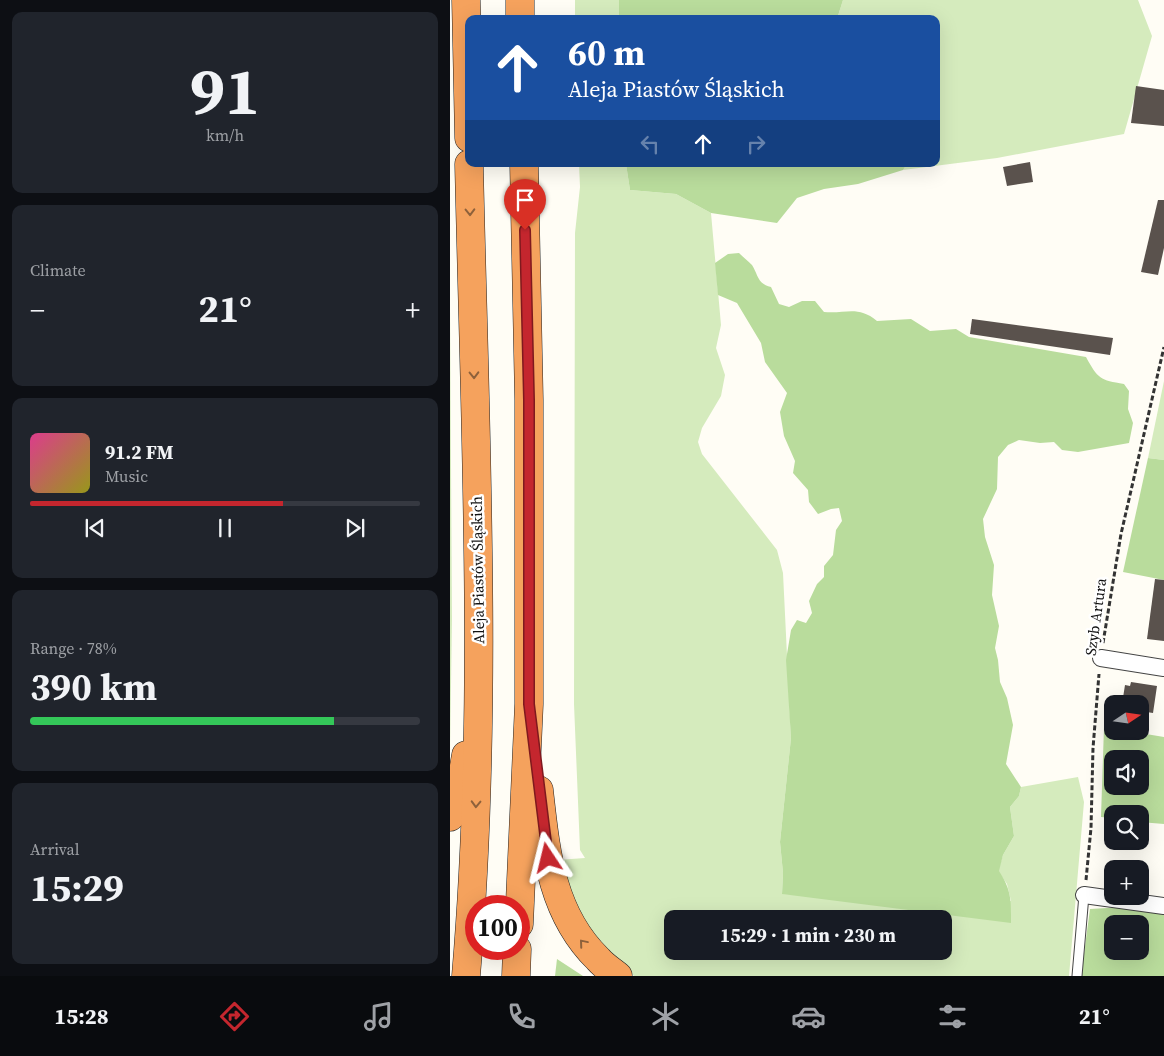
<!DOCTYPE html>
<html lang="en">
<head>
<meta charset="utf-8">
<style>
	:root { --surface:#171b24; --page:#20242c; --text:#f1f3f6; --muted:#9ea1a6; --line:#363941; --accent:#c4262e }
	body { margin:0; font-family:"Source Serif 4",serif; background:var(--page); color:var(--text); height:100vh; display:flex; flex-direction:column; font-size:19px; white-space:nowrap }
	* { box-sizing:border-box; margin:0 }
	p { font-size:16px; color:var(--muted) }
	.icon { flex:none; width:28px; height:28px; fill:none; stroke:currentColor; stroke-width:2; stroke-linecap:round; stroke-linejoin:round }
	.map { position:relative; flex:1; overflow:hidden }
	.drawer { display:flex; flex-direction:column; gap:12px; padding:12px; background:#0d0f14; width:450px }
	.drawer>* { flex:none }
	.guide { position:absolute; left:15px; top:15px; width:475px; height:152px; border-radius:10px; box-shadow:0 5px 20px #0002; background:#1a4fa0; color:#fff; overflow:hidden }
	.needle { width:32px; rotate:77deg }
	.tools { position:absolute; left:654px; top:695px; display:grid; gap:10px }
	.tools a { display:grid; place-items:center; width:45px; height:45px; border-radius:10px; background:var(--surface); box-shadow:0 5px 20px #0002; font-size:25px }
	.speed { position:absolute; left:15px; top:895px; display:flex; gap:10px; font-size:25px; font-weight:700; text-align:center }
	.speed>* { display:grid; place-content:center; width:65px; height:65px; border-radius:50%; background:var(--surface); box-shadow:0 5px 20px #0002; line-height:1 }
	.speed .limit { border:8px solid #d22; background:#fff; color:#111 }
	.pin { position:absolute; display:grid; place-items:center; width:42px; height:42px; color:#fff; margin:-51px -21px; border-radius:50% 50% 50% 0; rotate:-45deg; box-shadow:0 0 5px #0007 }
	.pin .icon { rotate:45deg }
	.me { position:absolute; width:55px; margin:-28px; rotate:350deg; stroke-linejoin:round; filter:drop-shadow(0 0 4px #0008) }
	.turn { display:flex; align-items:center; gap:18px; height:105px; padding:0 20px; font-size:22px }
	.turn .icon { width:65px; height:65px; stroke-width:2.5 }
	.turn b { display:block; font-size:35px; line-height:42px }
	.lanes { display:flex; align-items:center; height:48px; padding:0 20px; background:#0003; justify-content:center; gap:25px; direction:ltr }
	.lanes .off { opacity:.35 }
	.big { font-size:38px; font-weight:700; line-height:1.1 }
	.drawer .widget { flex:1; display:flex; flex-direction:column; justify-content:center; gap:8px; min-width:0; padding:0 18px; border-radius:10px; background:var(--page) }
	.drawer .dial { align-items:center; gap:0 }
	.dial b { font-size:65px; line-height:1 }
	.song { display:flex; align-items:center; gap:15px }
	.cover { width:60px; height:60px; border-radius:8px; background:linear-gradient(135deg,hsl(330 70% 55%),hsl(60 70% 35%)) }
	.played { height:5px; border-radius:2px; background:linear-gradient(90deg,var(--accent) 65%,var(--line) 65%) }
	.keys { display:flex; justify-content:space-around; direction:ltr }
	.heat { display:flex; justify-content:space-between; align-items:center; font-size:28px; direction:ltr }
	.charge { height:8px; border-radius:4px; background:linear-gradient(90deg,#34c759 78%,var(--line) 0) }
	.trip { position:absolute; left:214px; top:910px; width:288px; height:50px; border-radius:10px; background:var(--surface); box-shadow:0 5px 20px #0002; font-weight:700; line-height:50px; text-align:center }
	.dock { display:flex; height:80px; justify-content:space-around; align-items:center; background:#090b0e; color:var(--muted) }
	.dock .icon { width:35px; height:35px }
	.dock .active { color:var(--accent) }
	.dock b { font-size:22px; color:var(--text) }
	main { display:flex; flex:1; min-height:0 }
	.map>svg:first-child { display:block }
	.green { fill:#d5ebbd; fill-rule:evenodd }
	.forest { fill:#b9dc9c; fill-rule:evenodd }
	.building { fill:#5a524d }
	.lines { fill:none; stroke-linecap:round; stroke-linejoin:round }
	.service-casing { stroke:#444; stroke-width:11 }
	.minor-casing { stroke:#444; stroke-width:18 }
	.motorway-casing { stroke:#222; stroke-width:29 }
	.path { stroke:#333; stroke-width:3; stroke-dasharray:5 2.5; stroke-linecap:butt }
	.service { stroke:#fff; stroke-width:9 }
	.minor { stroke:#fff; stroke-width:16 }
	.motorway { stroke:#f5a25d; stroke-width:28 }
	.oneway { stroke:#8e613b }
	.route-casing { stroke:#7f191e; stroke-width:12 }
	.route { stroke:#c4262e; stroke-width:9 }
	.labels { text-anchor:middle; stroke-width:5; stroke-linejoin:round; paint-order:stroke }
	.street-label { font-size:15px; fill:#111; stroke:#fff }
</style>
</head>
<body>
<main>
<section class="drawer">
<div class="widget dial"><b>91</b><p>km/h</p></div>
<div class="widget"><p>Climate</p>
<div class="heat"><a>−</a><b class="big">21°</b><a>+</a></div>
</div>
<div class="widget">
<div class="song"><i class="cover"></i><div><b>91.2 FM</b><p>Music</p></div></div>
<div class="played"></div>
<div class="keys"><svg class="icon" aria-label="previous" viewBox="0 0 24 24"><path d="M18 5L8 12l10 7zM5 5v14"/></svg><svg class="icon" aria-label="pause" viewBox="0 0 24 24"><path d="M8 5v14M16 5v14"/></svg><svg class="icon" aria-label="next" viewBox="0 0 24 24"><path d="M6 5l10 7-10 7zM19 5v14"/></svg></div>
</div>
<div class="widget"><p>Range · 78%</p><b class="big">390 km</b><div class="charge"></div></div>
<div class="widget"><p>Arrival</p><b class="big">15:29</b></div>
</section>
<div class="map">
<svg width="714" height="976" viewBox="0 0 714 976">
	<rect width="100%" height="100%" fill="#fffdf5"/>
	<g class="green">
		<rect x="125" y="0" width="44" height="19"/>
		<polygon points="393,0 688,0 702,36 674,134 547,158 453,170 457,164 486,164 486,19 387,19"/>
		<path d="M129,164H176L180,190L226,194L261,213L271,325L266,348L275,375L271,396L252,428L248,442L252,454L327,550L333,573L341,738L330,842L333,873L332,894L561,901L557,884L548,871L553,855L564,836L560,807L569,796L571,787L628,777L634,802L619,976H184L141,938L107,860L135,858L130,850L124,704L125,233L130,187ZM222,919H492V951H222Z"/>
		<polygon points="0,308 2,619 0,752"/>
		<polygon points="714,381 714,460 698,458"/>
	</g>
	<g class="forest">
		<polygon points="169,0 393,0 387,19 169,19"/>
		<polygon points="176,164 457,164 453,170 408,184 374,189 347,198 327,223 261,213 226,194 180,190"/>
		<path d="M289,253C293,257 298,261 302,265C308,274 307,284 321,287L329,304L339,307L352,301H365L374,312C396,314 408,305 427,321L461,319L480,331L506,329L519,337L636,357C648,379 650,380 674,384L679,391L678,409L683,423L679,443L628,452L612,450L604,442L590,443L569,440L558,445L548,457L547,489L533,519L535,537L544,565L542,595L549,626L545,648L548,660L550,682L557,698L563,725L556,764L571,787L569,796L560,807L564,836L553,855L549,871C562,891 561,901 561,923L332,894L333,873L330,842L341,738L336,660L341,630L347,620L356,623L362,613L359,601L367,584L374,577V566L383,555L386,530L392,521L389,508L381,509L368,514L359,502L358,490L343,473L345,461L334,436L330,412L337,393L315,362L311,343L287,303L268,295L265,263L278,254Z"/>
		<polygon points="698,458 714,460 714,580 673,572"/>
		<path d="M654,727L662,729V731H678L714,737V824L690,822V814H662V818L651,817ZM662,759H690V786H662Z"/>
		<path d="M674,907L714,914V976H631L640,909ZM662,924H690V951H662Z"/>
		<polygon points="107,959 133,976 105,976"/>
	</g>
	<g class="building">
		<polygon points="686,86 714,90 714,126 681,123"/>
		<polygon points="580,162 583,182 557,186 553,167"/>
		<polygon points="708,200 714,200 714,248 708,275 691,272"/>
		<polygon points="522,319 663,338 660,355 520,334"/>
		<polygon points="705,579 714,580 714,641 697,639"/>
		<polygon points="681,682 707,686 703,713 690,711 690,704 672,704 675,685 680,686"/>
	</g>
	<g class="lines">
		<defs>
			<polyline id="service" points="627,976 634,895"/>
			<g id="minor">
				<polyline points="651,658 714,668"/>
				<polyline points="634,895 714,906"/>
			</g>
			<g id="motorway">
				<polyline points="16,0 19,138"/>
				<polyline points="70,0 70,19"/>
				<path d="M89,790C96,852 101,913 148,959C154,966 162,971 168,976"/>
				<polyline points="0,817 13,772 16,755"/>
				<polyline points="69,924 79,704 79,400 74,164"/>
				<path d="M16,976C39,706 25,434 19,164"/>
				<polyline points="66,976 67,949"/>
			</g>
		</defs>
		<use href="#service" class="service-casing"/>
		<use href="#minor" class="minor-casing"/>
		<use href="#motorway" class="motorway-casing"/>
		<g class="path">
			<polyline points="653,643 671,534 714,347"/>
			<polyline points="636,880 641,828 643,748 649,674"/>
		</g>
		<use href="#service" class="service"/>
		<use href="#minor" class="minor"/>
		<use href="#motorway" class="motorway"/>
	</g>
	<defs><path id="oneway-chevron" d="M-2-3.5L2.5 0L-2 3.5" fill="none" stroke-width="1.6" stroke-linecap="round" stroke-linejoin="round" transform="scale(1.25)"/></defs>
	<g class="oneway">
		<use href="#oneway-chevron" transform="translate(20 212) rotate(89)"/>
		<use href="#oneway-chevron" transform="translate(24 375) rotate(89)"/>
		<use href="#oneway-chevron" transform="translate(26 804) rotate(92)"/>
		<use href="#oneway-chevron" transform="translate(133 943) rotate(-130)"/>
	</g>
	<g class="lines">
		<defs>
			<polyline id="route" points="75,230 79,400 79,704 98,858"/>
		</defs>
		<use href="#route" class="route-casing"/>
		<use href="#route" class="route"/>
	</g>
	<g class="labels">
		<g class="street-label">
			<text transform="translate(28 570) rotate(-91)" y="5">Aleja Piastów Śląskich</text>
			<text transform="translate(646 617) rotate(-82)" y="5">Szyb Artura</text>
		</g>
	</g>
</svg>
<div class="tools">
<a><svg class="needle" viewBox="-14 -14 28 28"><path d="M0-13l5 13h-10z" fill="#e53935"/><path d="M0 13l5-13h-10z" fill="#9ea1a6"/></svg></a>
<a><svg class="icon" aria-label="sound" viewBox="0 0 24 24"><path d="M4 9h4l5-4v14l-5-4H4zM17 9q2 3 0 6"/></svg></a>
<a><svg class="icon" aria-label="search" viewBox="0 0 24 24"><circle cx="10" cy="10" r="6"/><path d="M15 15l6 6"/></svg></a>
<a>+</a>
<a>−</a>
</div>
<div class="speed"><div class="limit">100</div></div>
<div class="pin" style="left:75px;top:230px;background:#d93025"><svg class="icon" aria-label="arrive" viewBox="0 0 24 24"><path d="M6 21V4h12l-3 4 3 4H6"/></svg></div>
<svg class="me" style="left:98px;top:858px" viewBox="-20 -20 40 40"><path d="M0-17L14 15 0 8-14 15z" fill="#c4262e" stroke="#fff" stroke-width="4"/></svg>
<div class="trip">15:29 · 1 min · 230 m</div>
<div class="guide">
<div class="turn"><svg class="icon" aria-label="ahead" viewBox="0 0 24 24"><path d="M12 20V5M6 11l6-6 6 6"/></svg><div><b>60 m</b>Aleja Piastów Śląskich</div></div>
<div class="lanes"><svg class="icon off" aria-label="left" viewBox="0 0 24 24"><path d="M17 20v-9H6M10 6l-5 5 5 5"/></svg><svg class="icon" aria-label="ahead" viewBox="0 0 24 24"><path d="M12 20V5M6 11l6-6 6 6"/></svg><svg class="icon off" aria-label="right" viewBox="0 0 24 24"><path d="M7 20v-9h11M14 6l5 5-5 5"/></svg></div>
</div>
</div>
</main>
<nav class="dock">
<b>15:28</b>
<svg class="icon active" aria-label="directions" viewBox="0 0 24 24"><path d="M12 3l9 9-9 9-9-9zM9 14v-3h6M13 9l2 2-2 2"/></svg>
<svg class="icon" aria-label="music" viewBox="0 0 24 24"><path d="M9 18V5l10-2v13"/><circle cx="6" cy="18" r="3"/><circle cx="16" cy="16" r="3"/></svg>
<svg class="icon" aria-label="phone" viewBox="0 0 24 24"><path d="M5 4h4l2 5-3 2q2 4 5 5l2-3 5 2v4C11 20 4 13 5 4z"/></svg>
<svg class="icon" aria-label="climate" viewBox="0 0 24 24"><path d="M12 3v18M4 7l16 10M4 17L20 7"/></svg>
<svg class="icon" aria-label="car" viewBox="0 0 24 24"><path d="M5 17H2v-5l4-1 3-4h7l3 4 3 1v5h-3M9 17h6M6 11h13"/><circle cx="7" cy="17" r="2"/><circle cx="17" cy="17" r="2"/></svg>
<svg class="icon" aria-label="filters" viewBox="0 0 24 24"><path d="M4 7h16M4 17h16"/><circle cx="9" cy="7" r="2"/><circle cx="15" cy="17" r="2"/></svg>
<b>21°</b>
</nav>
</body>
</html>
